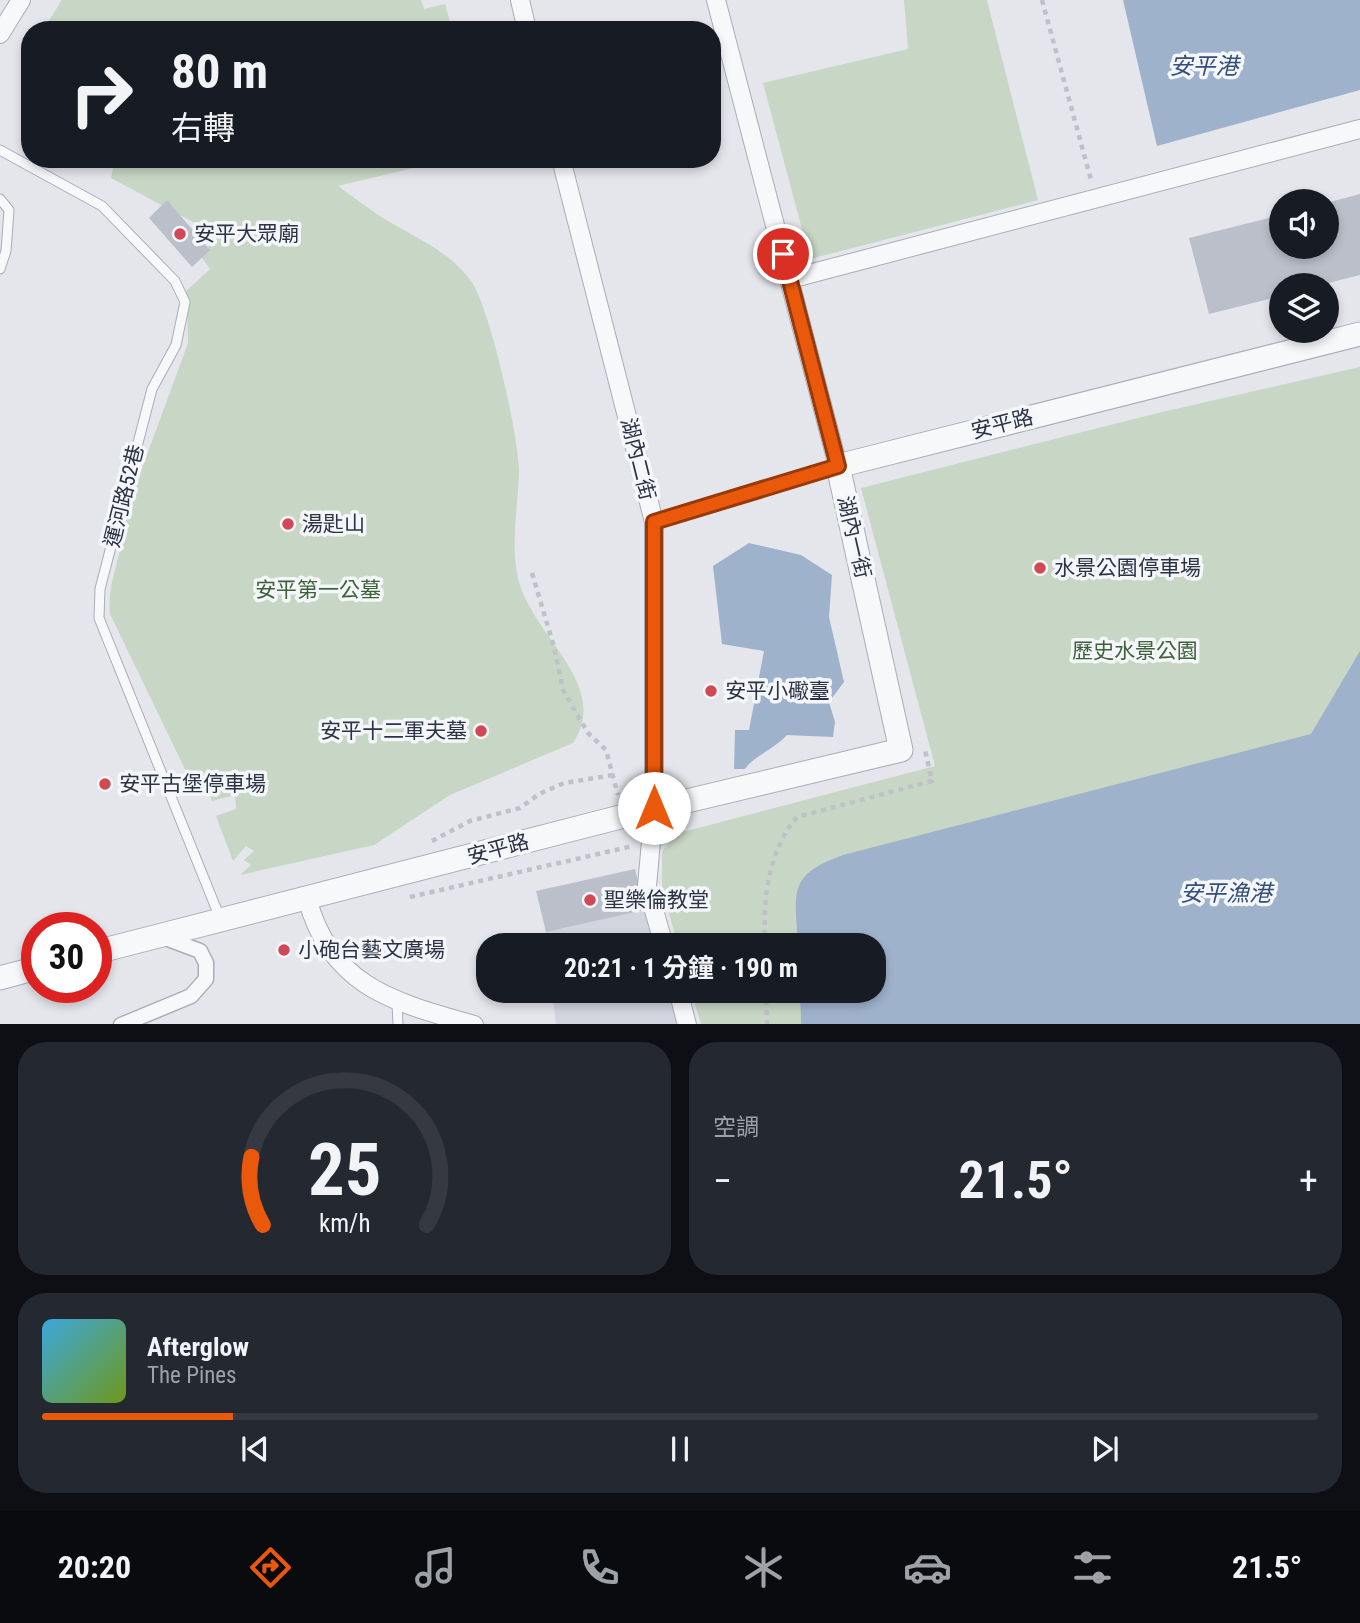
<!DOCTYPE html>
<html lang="zh-TW">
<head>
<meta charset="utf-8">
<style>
	:root { --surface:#171b24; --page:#242831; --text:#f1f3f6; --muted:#9ea1a6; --line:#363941; --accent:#ea580c }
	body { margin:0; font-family:"Roboto Condensed","Noto Sans TC",sans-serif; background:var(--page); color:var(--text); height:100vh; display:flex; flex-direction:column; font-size:26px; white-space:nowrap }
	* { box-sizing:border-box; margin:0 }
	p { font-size:23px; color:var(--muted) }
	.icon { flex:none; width:38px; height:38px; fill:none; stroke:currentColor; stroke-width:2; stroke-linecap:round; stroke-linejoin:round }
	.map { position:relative; height:1024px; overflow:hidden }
	.sheet { display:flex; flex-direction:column; gap:18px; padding:18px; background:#0d0f14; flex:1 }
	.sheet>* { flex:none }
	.hud { position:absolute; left:21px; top:21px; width:700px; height:147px; border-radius:28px; box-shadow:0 4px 10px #0003; background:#171b24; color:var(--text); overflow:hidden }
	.fabs { position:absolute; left:1269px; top:189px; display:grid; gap:14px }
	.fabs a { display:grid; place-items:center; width:70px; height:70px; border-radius:50%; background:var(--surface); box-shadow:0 4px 10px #0003; font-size:35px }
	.speed { position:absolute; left:21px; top:912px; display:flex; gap:14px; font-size:35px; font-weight:700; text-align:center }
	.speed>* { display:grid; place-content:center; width:91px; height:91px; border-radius:50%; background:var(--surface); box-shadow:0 4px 10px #0003; line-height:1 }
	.speed .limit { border:10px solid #d22; background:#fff; color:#111 }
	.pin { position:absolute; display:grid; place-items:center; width:60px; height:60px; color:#fff; margin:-30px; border:4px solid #fff; border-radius:50%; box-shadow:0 2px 7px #0007 }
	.me { position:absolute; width:77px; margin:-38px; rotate:0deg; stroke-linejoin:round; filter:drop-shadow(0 0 5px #0008) }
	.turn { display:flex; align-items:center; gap:24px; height:147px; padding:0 35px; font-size:32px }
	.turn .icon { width:91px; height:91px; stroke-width:2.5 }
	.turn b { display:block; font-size:49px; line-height:60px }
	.big { font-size:52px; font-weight:700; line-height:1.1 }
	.sheet .tile { flex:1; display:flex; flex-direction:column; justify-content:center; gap:10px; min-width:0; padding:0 24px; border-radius:28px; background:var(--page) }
	.sheet .dial { align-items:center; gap:0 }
	.dial svg { height:182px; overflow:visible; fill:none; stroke:var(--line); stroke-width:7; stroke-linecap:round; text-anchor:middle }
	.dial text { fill:var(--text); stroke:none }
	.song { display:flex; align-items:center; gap:21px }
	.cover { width:84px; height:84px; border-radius:10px; background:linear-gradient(135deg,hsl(200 70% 55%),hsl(80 70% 35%)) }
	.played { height:7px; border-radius:4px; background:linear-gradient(90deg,var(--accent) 15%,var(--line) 15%) }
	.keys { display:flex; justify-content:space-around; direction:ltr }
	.heat { display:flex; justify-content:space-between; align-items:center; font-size:38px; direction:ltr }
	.sheet .tiles { flex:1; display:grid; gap:18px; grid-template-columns:1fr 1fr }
	.tile:last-child { grid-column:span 2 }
	.trip { position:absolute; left:476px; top:933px; width:410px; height:70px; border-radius:28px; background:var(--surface); box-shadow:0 4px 10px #0003; font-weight:700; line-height:70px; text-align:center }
	.tabs { display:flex; height:112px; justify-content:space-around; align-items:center; background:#090b0e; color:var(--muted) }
	.tabs .icon { width:49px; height:49px }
	.tabs .current { color:var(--accent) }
	.tabs b { font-size:32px; color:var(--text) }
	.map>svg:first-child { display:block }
	.built { fill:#d2d5de }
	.green { fill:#c8d6c5 }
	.water { fill:#9fb2cc }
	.building { fill:#bbbfca }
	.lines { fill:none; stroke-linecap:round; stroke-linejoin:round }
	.service-casing { stroke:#a9adb7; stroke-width:11 }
	.pedestrian-casing { stroke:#a9adb7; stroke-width:17 }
	.minor-casing { stroke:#a9adb7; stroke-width:20 }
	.tertiary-casing { stroke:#a9adb7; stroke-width:25 }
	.path { stroke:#bec1c7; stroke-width:4.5; stroke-dasharray:5 5; stroke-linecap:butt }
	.service { stroke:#f7f8fa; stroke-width:9 }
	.pedestrian { stroke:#f7f8fa; stroke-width:14 }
	.minor { stroke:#f7f8fa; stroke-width:18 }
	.tertiary { stroke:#f7f8fa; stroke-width:23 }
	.route-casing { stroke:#983908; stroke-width:18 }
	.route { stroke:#ea580c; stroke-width:12 }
	.poi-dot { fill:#d14956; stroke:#f4f6f9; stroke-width:2.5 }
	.labels { text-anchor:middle; stroke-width:7; stroke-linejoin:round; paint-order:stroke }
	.poi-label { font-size:21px; fill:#2b3345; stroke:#f4f6f9; text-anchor:start }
	.street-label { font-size:21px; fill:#2b3345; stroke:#f4f6f9 }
	.park-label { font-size:21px; fill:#3d6138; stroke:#f4f6f9 }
	.water-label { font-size:23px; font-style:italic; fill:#344f7a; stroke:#f4f6f9 }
</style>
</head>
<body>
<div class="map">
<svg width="1360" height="1025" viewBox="0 0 1360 1025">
	<rect width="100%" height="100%" fill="#e4e6ec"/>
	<g class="built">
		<polygon points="645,910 656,945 548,945 546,932"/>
		<polygon points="552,991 670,991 678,1024 556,1024"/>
	</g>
	<g class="green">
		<polygon points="62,0 421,0 424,9 445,4 452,29 43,30"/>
		<polygon points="904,0 987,0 1038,200 810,259 763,83 908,49"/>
		<path d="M115,159H451L338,186C351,195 363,205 377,214C410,236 447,248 471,281C490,307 519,438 519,472C518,505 511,540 517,573C527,634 613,682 573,743L450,795L374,845L240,875L251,865L244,860L254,851L246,846L233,861L216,816L236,809L235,795L212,801L209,792H196L110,614C106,582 125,552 123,520L188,343L187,304L184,293L210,269L199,254L215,241L206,229L111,178Z"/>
		<polygon points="1360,367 1360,1024 701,1024 691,991 873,990 873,945 678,945 662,889 662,852 675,834 935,766 861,488 1158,413"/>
	</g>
	<g class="water">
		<polygon points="1123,0 1360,0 1360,90 1157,146"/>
		<path d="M749,543L801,555L832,575L829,617L844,682L829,702L835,722L833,737L787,735C773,750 754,756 745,769H734L735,730H749L764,651L722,644L713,566Z"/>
		<path d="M1360,651V1024H801L800,991L873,990V945H798C795,892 787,875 843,855L1311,734Z"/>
	</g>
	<g class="building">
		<polygon points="1360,194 1360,275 1321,285 1281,285 1281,296 1209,314 1189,238 1281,215 1281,247 1326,247 1326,203"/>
		<polygon points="167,200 210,250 192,267 149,218"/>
		<polygon points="635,869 645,910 546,932 536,891"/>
	</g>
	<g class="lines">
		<defs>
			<g id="service">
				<polyline points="0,150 102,206 175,281 185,302 176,345 152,389 100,589 99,618 220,918"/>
				<polyline points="0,199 9,210 6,251 0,269"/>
				<polyline points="654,522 836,467"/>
				<polyline points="397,1003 398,1025"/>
			</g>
			<polyline id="pedestrian" points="121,1025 191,996 206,979 206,963 200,951 160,936"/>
			<g id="minor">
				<polyline points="520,0 527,30"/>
				<polyline points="716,0 838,466"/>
				<polyline points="0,34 21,0"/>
				<polyline points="561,159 654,522 654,808 647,886 664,945"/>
				<polyline points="790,279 1360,129"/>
				<path d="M307,898C331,988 395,1002 474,1025"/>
				<polyline points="678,990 687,1025"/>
			</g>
			<g id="tertiary">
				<polyline points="96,952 624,816 901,750 838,466 1360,334"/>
				<polyline points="0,978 37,968"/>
			</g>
		</defs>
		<use href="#service" class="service-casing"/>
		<use href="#pedestrian" class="pedestrian-casing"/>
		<use href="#minor" class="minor-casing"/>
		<use href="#tertiary" class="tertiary-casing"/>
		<g class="path">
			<polyline points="1042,0 1091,180"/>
			<polyline points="532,573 554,647 563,690 588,733 606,750 618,795"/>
			<polyline points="432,841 470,821 520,808 539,794 564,783 613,775"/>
			<polyline points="410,897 633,846"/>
			<path d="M765,945C763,900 767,853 797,817L932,781L925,750"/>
			<polyline points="766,990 767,1025"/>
		</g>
		<use href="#service" class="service"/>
		<use href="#pedestrian" class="pedestrian"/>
		<use href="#minor" class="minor"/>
		<use href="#tertiary" class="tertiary"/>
	</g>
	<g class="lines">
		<defs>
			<polyline id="route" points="654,808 654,522 838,466 783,254"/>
		</defs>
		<use href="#route" class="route-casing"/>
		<use href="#route" class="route"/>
	</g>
	<g class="poi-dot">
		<circle cx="180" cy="234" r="7"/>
		<circle cx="288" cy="524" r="7"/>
		<circle cx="1040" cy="568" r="7"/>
		<circle cx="711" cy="691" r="7"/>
		<circle cx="481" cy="731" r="7"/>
		<circle cx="105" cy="784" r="7"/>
		<circle cx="590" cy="900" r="7"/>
		<circle cx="284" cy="950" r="7"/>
	</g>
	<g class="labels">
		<g class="poi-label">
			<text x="194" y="241">安平大眾廟</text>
			<text x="302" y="531">湯匙山</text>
			<text x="1054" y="575">水景公園停車場</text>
			<text x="725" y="698">安平小礮臺</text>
			<text x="467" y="738" text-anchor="end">安平十二軍夫墓</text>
			<text x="119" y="791">安平古堡停車場</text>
			<text x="604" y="907">聖樂倫教堂</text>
			<text x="298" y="957">小砲台藝文廣場</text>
		</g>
		<g class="street-label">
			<text transform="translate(1002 424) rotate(-14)" y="7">安平路</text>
			<text transform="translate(638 459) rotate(76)" y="7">湖內二街</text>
			<text transform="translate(124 496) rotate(-76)" y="7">運河路52巷</text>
			<text transform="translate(854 537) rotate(77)" y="7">湖內一街</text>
			<text transform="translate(498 849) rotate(-15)" y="7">安平路</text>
		</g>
		<g class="park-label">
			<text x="318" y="597">安平第一公墓</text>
			<text x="1135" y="658">歷史水景公園</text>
		</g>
		<g class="water-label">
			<text x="1204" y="74">安平港</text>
			<text x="1226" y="901">安平漁港</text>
		</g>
	</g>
</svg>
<div class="fabs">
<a><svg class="icon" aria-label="sound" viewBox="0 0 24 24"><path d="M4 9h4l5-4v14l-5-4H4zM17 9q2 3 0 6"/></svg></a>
<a><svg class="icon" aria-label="layers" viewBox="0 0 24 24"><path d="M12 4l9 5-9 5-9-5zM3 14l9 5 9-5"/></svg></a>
</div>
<div class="speed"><div class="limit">30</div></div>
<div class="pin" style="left:783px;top:254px;background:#d93025"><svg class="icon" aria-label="arrive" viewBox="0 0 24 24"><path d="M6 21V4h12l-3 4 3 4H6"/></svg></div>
<svg class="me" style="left:654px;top:808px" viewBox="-20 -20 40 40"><circle r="19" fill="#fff"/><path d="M0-13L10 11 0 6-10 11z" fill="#ea580c"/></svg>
<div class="trip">20:21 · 1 分鐘 · 190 m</div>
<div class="hud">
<div class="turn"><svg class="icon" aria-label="right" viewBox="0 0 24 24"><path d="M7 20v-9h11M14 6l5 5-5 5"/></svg><div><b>80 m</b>右轉</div></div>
</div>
</div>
<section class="sheet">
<div class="tiles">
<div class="tile dial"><svg viewBox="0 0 100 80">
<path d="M14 69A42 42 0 1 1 86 69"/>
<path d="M14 69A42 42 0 0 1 9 39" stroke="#ea580c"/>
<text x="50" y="56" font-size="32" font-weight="700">25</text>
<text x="50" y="72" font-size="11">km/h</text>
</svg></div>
<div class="tile"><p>空調</p>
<div class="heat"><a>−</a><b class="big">21.5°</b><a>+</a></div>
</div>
<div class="tile">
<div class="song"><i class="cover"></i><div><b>Afterglow</b><p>The Pines</p></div></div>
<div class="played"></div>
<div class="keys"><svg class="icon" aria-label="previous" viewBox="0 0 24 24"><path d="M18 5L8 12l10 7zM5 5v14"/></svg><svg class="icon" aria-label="pause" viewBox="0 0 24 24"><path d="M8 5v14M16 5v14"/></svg><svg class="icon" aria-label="next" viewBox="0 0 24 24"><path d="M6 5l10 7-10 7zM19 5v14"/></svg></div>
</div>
</div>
</section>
<nav class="tabs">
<b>20:20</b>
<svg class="icon current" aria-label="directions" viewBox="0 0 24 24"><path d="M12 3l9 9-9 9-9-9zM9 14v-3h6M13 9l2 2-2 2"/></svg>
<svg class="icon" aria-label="music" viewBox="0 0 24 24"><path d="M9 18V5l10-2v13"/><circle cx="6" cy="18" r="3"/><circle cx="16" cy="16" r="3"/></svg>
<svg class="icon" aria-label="phone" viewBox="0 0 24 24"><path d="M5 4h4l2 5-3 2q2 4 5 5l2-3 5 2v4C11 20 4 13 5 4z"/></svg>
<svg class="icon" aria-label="climate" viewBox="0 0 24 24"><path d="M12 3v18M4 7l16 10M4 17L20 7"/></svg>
<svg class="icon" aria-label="car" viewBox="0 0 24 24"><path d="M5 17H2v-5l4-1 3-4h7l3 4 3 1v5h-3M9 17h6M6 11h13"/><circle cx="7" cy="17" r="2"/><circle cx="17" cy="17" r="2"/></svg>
<svg class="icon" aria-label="filters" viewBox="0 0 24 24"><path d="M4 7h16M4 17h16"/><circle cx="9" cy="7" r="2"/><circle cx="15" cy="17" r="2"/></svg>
<b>21.5°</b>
</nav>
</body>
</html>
